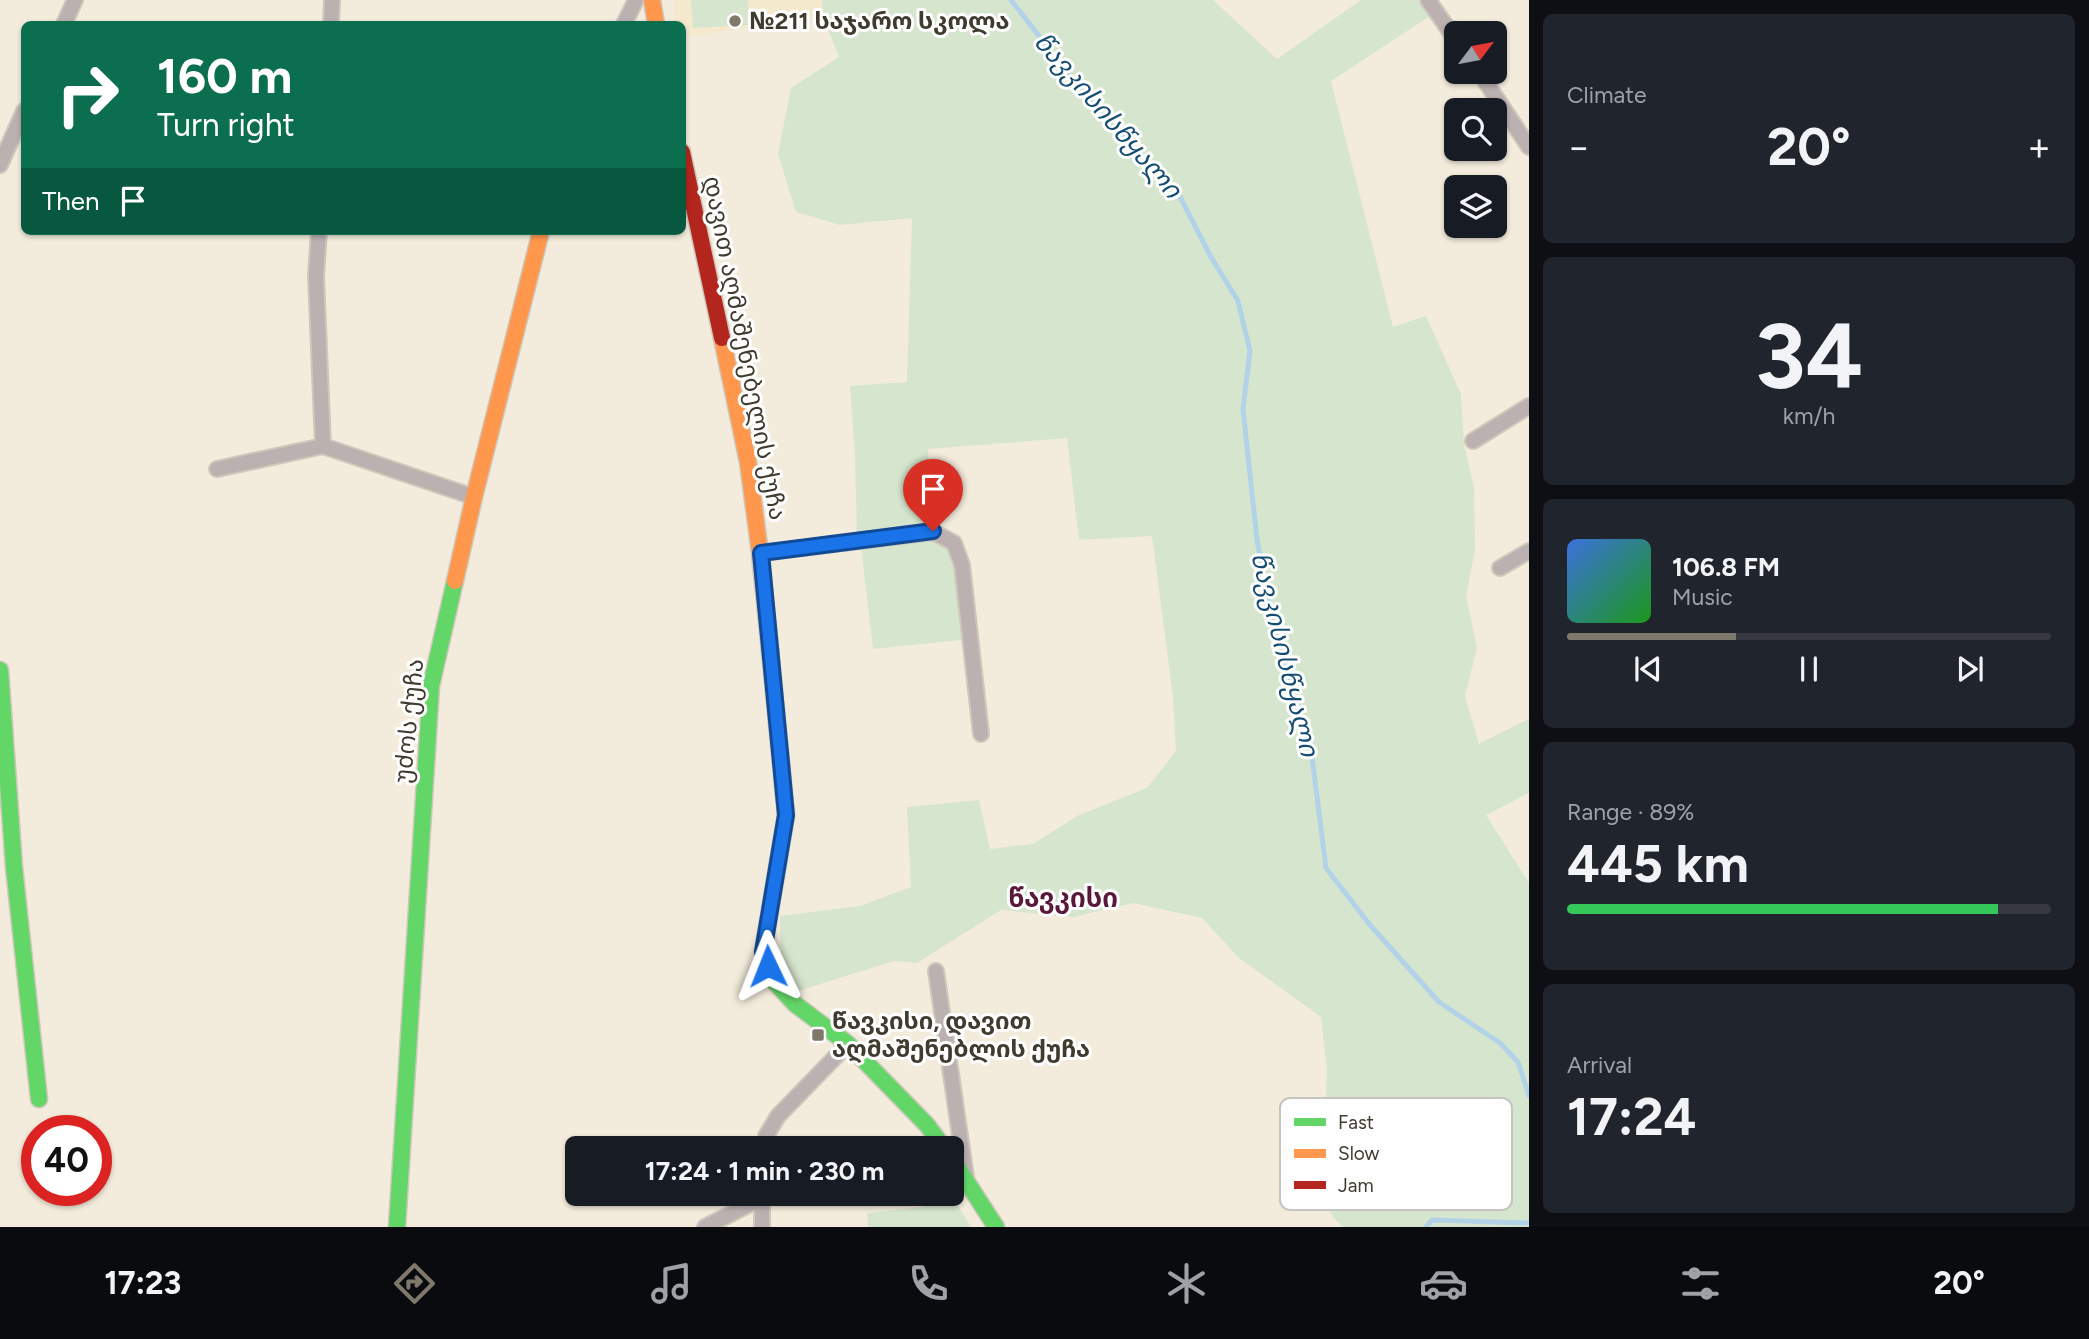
<!DOCTYPE html>
<html lang="en">
<head>
<meta charset="utf-8">
<style>
	:root { --surface:#171b24; --page:#20242c; --text:#f1f3f6; --muted:#9ea1a6; --line:#363941; --accent:#7f796c }
	body { margin:0; font-family:Figtree,"Noto Sans Georgian",sans-serif; background:var(--page); color:var(--text); height:100vh; display:flex; flex-direction:column; font-size:26px; white-space:nowrap }
	* { box-sizing:border-box; margin:0 }
	p { font-size:23px; color:var(--muted) }
	.icon { flex:none; width:38px; height:38px; fill:none; stroke:currentColor; stroke-width:2; stroke-linecap:round; stroke-linejoin:round }
	.map { position:relative; flex:1; overflow:hidden }
	.panel { display:flex; flex-direction:column; gap:14px; padding:14px; background:#0d0f14; width:560px }
	.panel>* { flex:none }
	.guide { position:absolute; left:21px; top:21px; width:665px; height:214px; border-radius:10px; box-shadow:0 2px 5px #0004; background:#0b6e4f; color:#fff; overflow:hidden }
	.needle { width:46px; rotate:58deg }
	.tools { position:absolute; left:1444px; top:21px; display:grid; gap:14px }
	.tools a { display:grid; place-items:center; width:63px; height:63px; border-radius:10px; background:var(--surface); box-shadow:0 2px 5px #0004; font-size:35px }
	.speed { position:absolute; left:21px; top:1115px; display:flex; gap:14px; font-size:35px; font-weight:700; text-align:center }
	.speed>* { display:grid; place-content:center; width:91px; height:91px; border-radius:50%; background:var(--surface); box-shadow:0 2px 5px #0004; line-height:1 }
	.speed .limit { border:10px solid #d22; background:#fff; color:#111 }
	.pin { position:absolute; display:grid; place-items:center; width:60px; height:60px; color:#fff; margin:-72px -30px; border-radius:50% 50% 50% 0; rotate:-45deg; box-shadow:0 0 7px #0007 }
	.pin .icon { rotate:45deg }
	.me { position:absolute; width:77px; margin:-38px; rotate:358deg; stroke-linejoin:round; filter:drop-shadow(0 0 5px #0008) }
	.turn { display:flex; align-items:center; gap:24px; height:147px; padding:0 21px; font-size:32px }
	.turn .icon { width:91px; height:91px; stroke-width:2.5 }
	.turn b { display:block; font-size:49px; line-height:60px }
	.then { display:flex; align-items:center; height:66px; padding:0 21px; background:#0003; gap:14px; font-size:26px }
	.big { font-size:52px; font-weight:700; line-height:1.1 }
	.panel .card { flex:1; display:flex; flex-direction:column; justify-content:center; gap:10px; min-width:0; padding:0 24px; border-radius:10px; background:var(--page) }
	.panel .dial { align-items:center; gap:0 }
	.dial b { font-size:91px; line-height:1 }
	.song { display:flex; align-items:center; gap:21px }
	.cover { width:84px; height:84px; border-radius:10px; background:linear-gradient(135deg,hsl(220 70% 55%),hsl(120 70% 35%)) }
	.played { height:7px; border-radius:4px; background:linear-gradient(90deg,var(--accent) 35%,var(--line) 35%) }
	.keys { display:flex; justify-content:space-around; direction:ltr }
	.heat { display:flex; justify-content:space-between; align-items:center; font-size:38px; direction:ltr }
	.charge { height:10px; border-radius:5px; background:linear-gradient(90deg,#34c759 89%,var(--line) 0) }
	.trip { position:absolute; left:565px; top:1136px; width:399px; height:70px; border-radius:10px; background:var(--surface); box-shadow:0 2px 5px #0004; font-weight:700; line-height:70px; text-align:center }
	.dock { display:flex; height:112px; justify-content:space-around; align-items:center; background:#090b0e; color:var(--muted) }
	.dock .icon { width:49px; height:49px }
	.dock .active { color:var(--accent) }
	.dock b { font-size:32px; color:var(--text) }
	main { display:flex; flex:1; min-height:0 }
	.map>svg:first-child { display:block }
	.built { fill:#f5e9cd }
	.green { fill:#d6e5cd }
	.lines { fill:none; stroke-linecap:round; stroke-linejoin:round }
	.stream { stroke:#b2d2e8; stroke-width:5 }
	.street-casing { stroke:#cec8bb; stroke-width:18 }
	.fast-casing { stroke:#cec8bb; stroke-width:19 }
	.slow-casing { stroke:#cec8bb; stroke-width:19 }
	.jam-casing { stroke:#cec8bb; stroke-width:19 }
	.street { stroke:#bbb1b0; stroke-width:14 }
	.fast { stroke:#63d668; stroke-width:16 }
	.slow { stroke:#ff974d; stroke-width:16 }
	.jam { stroke:#b3261e; stroke-width:16 }
	.route-casing { stroke:#114b97; stroke-width:18 }
	.route { stroke:#1a73e8; stroke-width:12 }
	.poi-dot { fill:#7f796c; stroke:#fefefe; stroke-width:2.5 }
	.labels { text-anchor:middle; stroke-width:6; stroke-linejoin:round; paint-order:stroke }
	.poi-label { font-size:24px; font-weight:bold; fill:#403b2f; stroke:#fefefe; text-anchor:start }
	.street-label { font-size:24px; fill:#403b2f; stroke:#fefefe }
	.water-label { font-size:26px; font-style:italic; fill:#164d72; stroke:#fefefe }
	.neighbourhood-label { font-size:26px; font-weight:bold; fill:#58193b; stroke:#fefefe }
	.key { fill:#fefefe; stroke:#c5c4c0; stroke-width:2 }
	.key-label { font-size:19px; fill:#403b2f }
</style>
</head>
<body>
<main>
<div class="map">
<svg width="1529" height="1227" viewBox="0 0 1529 1227">
	<rect width="100%" height="100%" fill="#f3ecdc"/>
	<polygon class="built" points="674,0 822,0 823,17 683,37 682,24 675,24"/>
	<g class="green">
		<polygon points="691,0 748,0 749,25 693,28"/>
		<path d="M822,0H1213L1277,59L1361,0H1418L1430,16L1331,81L1393,327L1426,316L1461,394L1464,445L1474,488L1475,550L1466,596L1477,648L1465,696L1479,744L1529,719V793L1486,815L1529,883V1227H1342L1331,1214L1316,1182L1324,1148L1327,1070L1321,1017L1239,958L1202,918L1133,903L1073,917L1001,910L917,963L894,961L798,991C779,971 780,942 780,916L860,906L911,887L907,807L979,800L990,849L1033,844L1077,816L1147,788L1176,751L1173,697L1152,536L1079,540L1067,438L928,449L933,531L954,543L971,639L873,649L861,547L857,541L855,455L850,386L907,382L912,218L840,225L796,212L778,154L791,88L839,57L823,17Z"/>
		<polygon points="922,1194 951,1194 971,1227 868,1227 867,1213 923,1207"/>
	</g>
	<g class="lines">
		<g class="stream">
			<polyline points="1011,0 1098,112 1176,189 1211,257 1238,301 1250,351 1243,409 1257,540 1277,642 1311,749 1326,868 1370,925 1439,1002 1500,1043 1518,1062 1529,1096"/>
			<polyline points="1426,1227 1432,1220 1529,1223"/>
		</g>
		<defs>
			<g id="street">
				<polyline points="1428,0 1456,40"/>
				<polyline points="64,24 75,0"/>
				<polyline points="331,24 332,0"/>
				<polyline points="624,24 636,0"/>
				<polyline points="1479,72 1529,147"/>
				<polyline points="0,165 24,111"/>
				<polyline points="319,231 316,276 323,446 474,497"/>
				<polyline points="1473,441 1529,406"/>
				<polyline points="217,469 323,446"/>
				<polyline points="760,553 933,532 954,543 962,565 981,734"/>
				<polyline points="1500,568 1529,551"/>
				<polyline points="936,971 966,1177"/>
				<polyline points="766,1148 766,1136 778,1116 848,1044"/>
				<polyline points="705,1227 762,1198 763,1194"/>
				<polyline points="762,1227 762,1198"/>
			</g>
			<g id="fast">
				<polyline points="770,650 786,815 763,952 772,979 795,1004 848,1044 927,1125 944,1148"/>
				<polyline points="0,670 14,867 39,1099"/>
				<polyline points="952,1159 996,1227"/>
				<polyline points="397,1227 431,686 455,581"/>
			</g>
			<g id="slow">
				<polyline points="652,0 656,24"/>
				<polyline points="722,338 748,462 760,553 770,650"/>
				<polyline points="455,581 474,497 541,231"/>
			</g>
			<polyline id="jam" points="682,152 722,338"/>
		</defs>
		<use href="#street" class="street-casing"/>
		<use href="#fast" class="fast-casing"/>
		<use href="#slow" class="slow-casing"/>
		<use href="#jam" class="jam-casing"/>
		<use href="#street" class="street"/>
		<use href="#fast" class="fast"/>
		<use href="#slow" class="slow"/>
		<use href="#jam" class="jam"/>
	</g>
	<g class="lines">
		<defs>
			<polyline id="route" points="768,966 763,952 786,815 761,553 933,531"/>
		</defs>
		<use href="#route" class="route-casing"/>
		<use href="#route" class="route"/>
	</g>
	<g class="poi-dot">
		<circle cx="735" cy="21" r="7"/>
		<rect x="811" y="1028" width="14" height="14" rx="3.5"/>
	</g>
	<g class="labels">
		<g class="poi-label">
			<text x="749" y="29">№211 საჯარო სკოლა</text>
			<text x="832" y="1029">წავკისი, დავით<tspan x="832" dy="28">აღმაშენებლის ქუჩა</tspan></text>
		</g>
		<g class="street-label">
			<text transform="translate(745 348) rotate(79)" y="8">დავით აღმაშენებელის ქუჩა</text>
			<text transform="translate(409 721) rotate(-84)" y="8">უძოს ქუჩა</text>
		</g>
		<g class="water-label">
			<text transform="translate(1108 115) rotate(49)" y="9">წავკისისწყალი</text>
			<text transform="translate(1285 654) rotate(76)" y="9">წავკისისწყალი</text>
		</g>
		<g class="neighbourhood-label">
			<text x="1063" y="907">წავკისი</text>
		</g>
	</g>
	<rect x="1280" y="1098" width="232" height="112" rx="10" class="key"/>
	<rect x="1294" y="1118" width="32" height="8" fill="#63d668"/>
	<rect x="1294" y="1149" width="32" height="9" fill="#ff974d"/>
	<rect x="1294" y="1181" width="32" height="8" fill="#b3261e"/>
	<g class="key-label">
		<text x="1338" y="1129">Fast</text>
		<text x="1338" y="1160">Slow</text>
		<text x="1338" y="1192">Jam</text>
	</g>
</svg>
<div class="tools">
<a><svg class="needle" viewBox="-14 -14 28 28"><path d="M0-13l5 13h-10z" fill="#e53935"/><path d="M0 13l5-13h-10z" fill="#9ea1a6"/></svg></a>
<a><svg class="icon" aria-label="search" viewBox="0 0 24 24"><circle cx="10" cy="10" r="6"/><path d="M15 15l6 6"/></svg></a>
<a><svg class="icon" aria-label="layers" viewBox="0 0 24 24"><path d="M12 4l9 5-9 5-9-5zM3 14l9 5 9-5"/></svg></a>
</div>
<div class="speed"><div class="limit">40</div></div>
<div class="pin" style="left:933px;top:531px;background:#d93025"><svg class="icon" aria-label="arrive" viewBox="0 0 24 24"><path d="M6 21V4h12l-3 4 3 4H6"/></svg></div>
<svg class="me" style="left:768px;top:966px" viewBox="-20 -20 40 40"><path d="M0-17L14 15 0 8-14 15z" fill="#1a73e8" stroke="#fff" stroke-width="4"/></svg>
<div class="trip">17:24 · 1 min · 230 m</div>
<div class="guide">
<div class="turn"><svg class="icon" aria-label="right" viewBox="0 0 24 24"><path d="M7 20v-9h11M14 6l5 5-5 5"/></svg><div><b>160 m</b>Turn right</div></div>
<div class="then">Then<svg class="icon" aria-label="arrive" viewBox="0 0 24 24"><path d="M6 21V4h12l-3 4 3 4H6"/></svg></div>
</div>
</div>
<section class="panel">
<div class="card"><p>Climate</p>
<div class="heat"><a>−</a><b class="big">20°</b><a>+</a></div>
</div>
<div class="card dial"><b>34</b><p>km/h</p></div>
<div class="card">
<div class="song"><i class="cover"></i><div><b>106.8 FM</b><p>Music</p></div></div>
<div class="played"></div>
<div class="keys"><svg class="icon" aria-label="previous" viewBox="0 0 24 24"><path d="M18 5L8 12l10 7zM5 5v14"/></svg><svg class="icon" aria-label="pause" viewBox="0 0 24 24"><path d="M8 5v14M16 5v14"/></svg><svg class="icon" aria-label="next" viewBox="0 0 24 24"><path d="M6 5l10 7-10 7zM19 5v14"/></svg></div>
</div>
<div class="card"><p>Range · 89%</p><b class="big">445 km</b><div class="charge"></div></div>
<div class="card"><p>Arrival</p><b class="big">17:24</b></div>
</section>
</main>
<nav class="dock">
<b>17:23</b>
<svg class="icon active" aria-label="directions" viewBox="0 0 24 24"><path d="M12 3l9 9-9 9-9-9zM9 14v-3h6M13 9l2 2-2 2"/></svg>
<svg class="icon" aria-label="music" viewBox="0 0 24 24"><path d="M9 18V5l10-2v13"/><circle cx="6" cy="18" r="3"/><circle cx="16" cy="16" r="3"/></svg>
<svg class="icon" aria-label="phone" viewBox="0 0 24 24"><path d="M5 4h4l2 5-3 2q2 4 5 5l2-3 5 2v4C11 20 4 13 5 4z"/></svg>
<svg class="icon" aria-label="climate" viewBox="0 0 24 24"><path d="M12 3v18M4 7l16 10M4 17L20 7"/></svg>
<svg class="icon" aria-label="car" viewBox="0 0 24 24"><path d="M5 17H2v-5l4-1 3-4h7l3 4 3 1v5h-3M9 17h6M6 11h13"/><circle cx="7" cy="17" r="2"/><circle cx="17" cy="17" r="2"/></svg>
<svg class="icon" aria-label="filters" viewBox="0 0 24 24"><path d="M4 7h16M4 17h16"/><circle cx="9" cy="7" r="2"/><circle cx="15" cy="17" r="2"/></svg>
<b>20°</b>
</nav>
</body>
</html>
